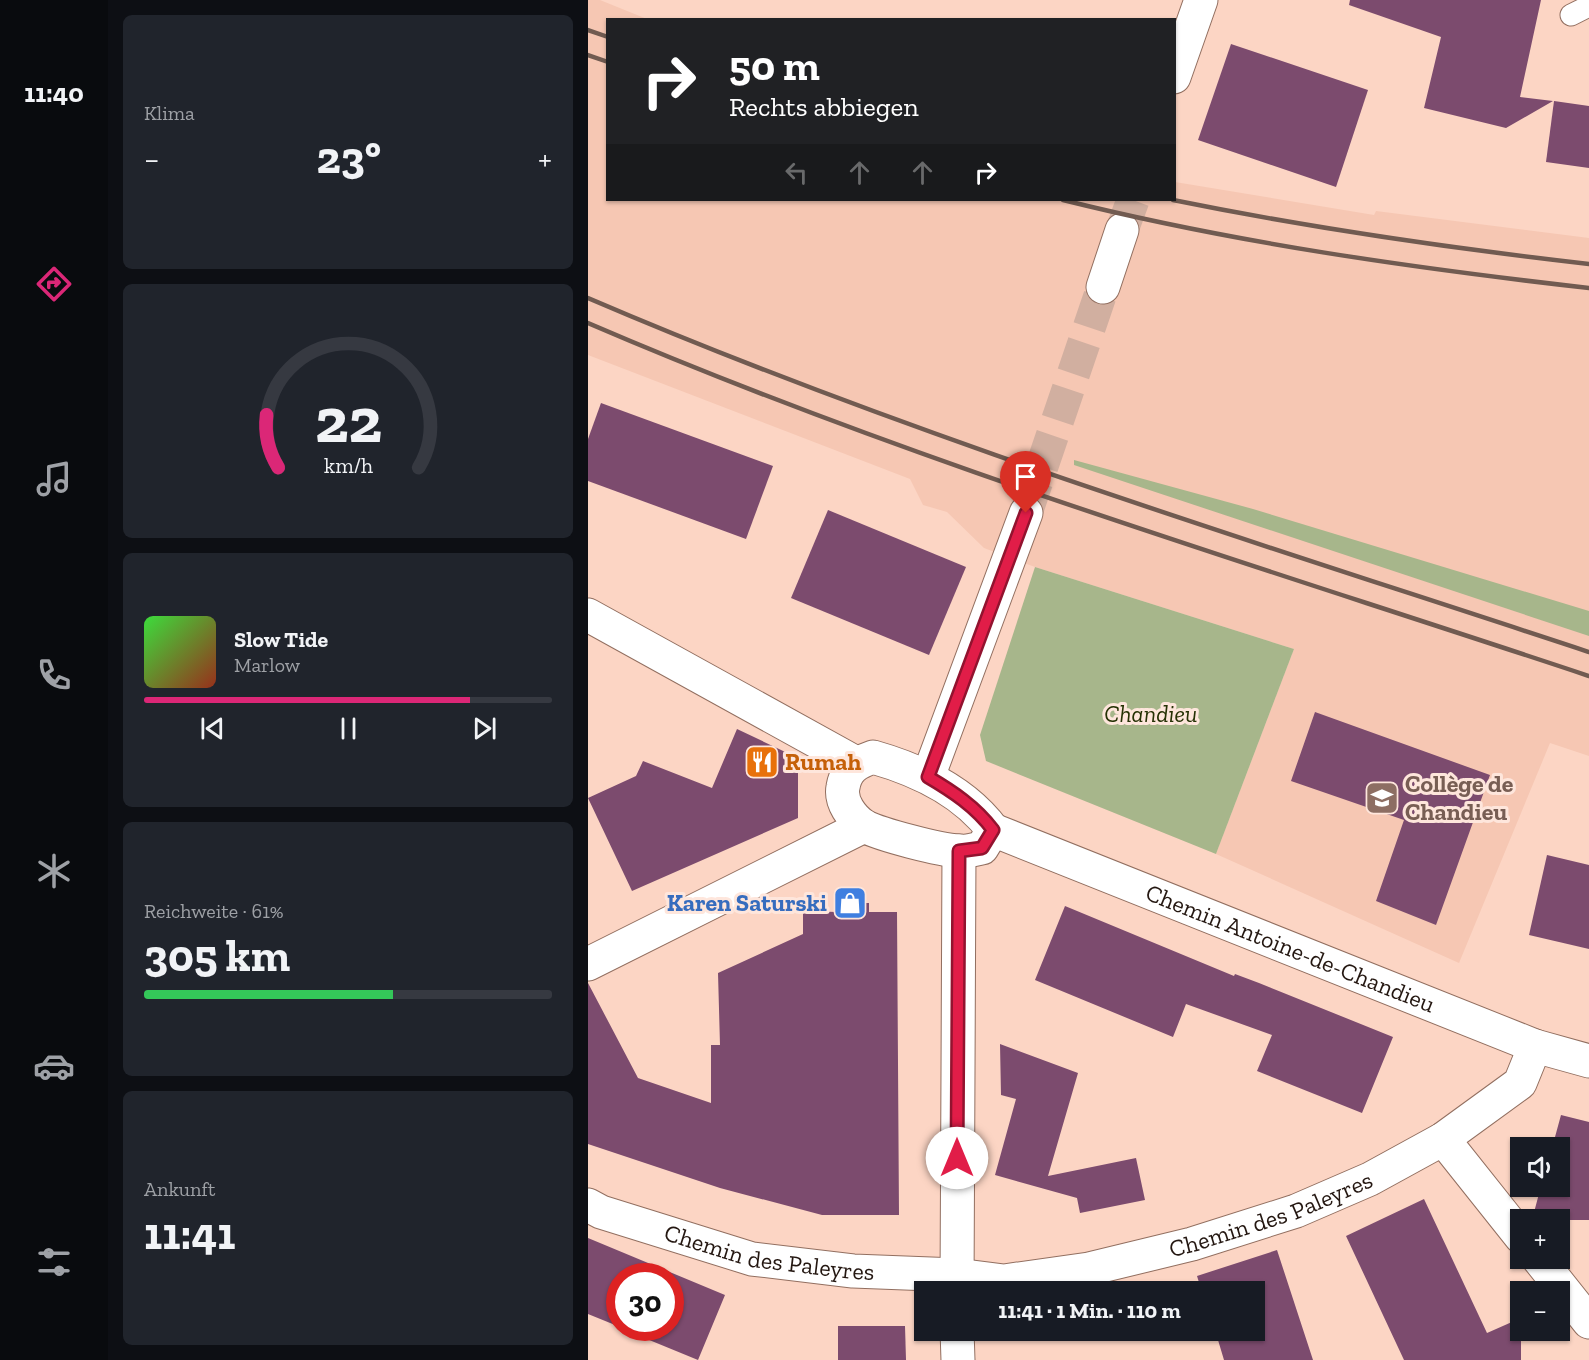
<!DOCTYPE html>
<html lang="de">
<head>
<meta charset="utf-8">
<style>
	:root { --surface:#171b24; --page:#20242c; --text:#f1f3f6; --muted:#9ea1a6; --line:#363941; --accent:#db2777 }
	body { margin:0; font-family:"Zilla Slab",serif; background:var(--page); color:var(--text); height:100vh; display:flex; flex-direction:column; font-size:22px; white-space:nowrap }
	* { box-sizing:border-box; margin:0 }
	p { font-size:20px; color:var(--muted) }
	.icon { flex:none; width:33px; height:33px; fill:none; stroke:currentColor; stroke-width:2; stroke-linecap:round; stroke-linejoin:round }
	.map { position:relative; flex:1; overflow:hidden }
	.side { display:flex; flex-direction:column; gap:15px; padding:15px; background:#0d0f14; width:480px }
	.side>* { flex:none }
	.top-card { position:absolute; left:18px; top:18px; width:570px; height:183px; border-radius:0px; box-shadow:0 2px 4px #0004; background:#202124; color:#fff; overflow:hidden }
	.controls { position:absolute; left:922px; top:1137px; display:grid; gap:12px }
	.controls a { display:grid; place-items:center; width:60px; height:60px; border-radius:0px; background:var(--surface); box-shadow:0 2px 4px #0004; font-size:30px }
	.speed { position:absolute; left:18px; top:1263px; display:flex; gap:12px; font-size:30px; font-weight:700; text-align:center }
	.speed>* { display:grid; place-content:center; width:78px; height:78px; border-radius:50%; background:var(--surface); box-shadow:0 2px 4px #0004; line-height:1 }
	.speed .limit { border:9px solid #d22; background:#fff; color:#111 }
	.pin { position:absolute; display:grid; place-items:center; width:51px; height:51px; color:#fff; margin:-62px -26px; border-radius:50% 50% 50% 0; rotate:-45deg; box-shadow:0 0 6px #0007 }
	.pin .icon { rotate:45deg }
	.me { position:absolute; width:66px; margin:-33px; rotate:0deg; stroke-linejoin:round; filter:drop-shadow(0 0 4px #0008) }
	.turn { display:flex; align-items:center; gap:21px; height:126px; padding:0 24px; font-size:27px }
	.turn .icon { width:78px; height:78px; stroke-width:2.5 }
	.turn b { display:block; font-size:42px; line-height:51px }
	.lanes { display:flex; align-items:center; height:57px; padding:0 24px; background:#0003; justify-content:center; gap:30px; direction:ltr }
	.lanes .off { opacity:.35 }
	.big { font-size:45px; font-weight:700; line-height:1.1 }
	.side .tile { flex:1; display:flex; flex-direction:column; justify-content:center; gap:9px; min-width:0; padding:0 21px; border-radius:9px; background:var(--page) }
	.side .dial { align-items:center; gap:0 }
	.dial svg { height:156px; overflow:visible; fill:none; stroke:var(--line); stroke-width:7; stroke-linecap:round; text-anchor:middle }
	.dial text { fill:var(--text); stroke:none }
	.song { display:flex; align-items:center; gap:18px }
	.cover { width:72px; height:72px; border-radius:9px; background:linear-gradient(135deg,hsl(120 70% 55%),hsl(10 70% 35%)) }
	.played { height:6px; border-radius:3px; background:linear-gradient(90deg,var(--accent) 80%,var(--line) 80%) }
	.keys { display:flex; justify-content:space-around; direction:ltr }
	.heat { display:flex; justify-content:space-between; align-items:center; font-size:33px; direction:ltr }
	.charge { height:9px; border-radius:4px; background:linear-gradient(90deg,#34c759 61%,var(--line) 0) }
	.trip { position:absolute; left:326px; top:1281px; width:351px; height:60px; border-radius:0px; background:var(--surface); box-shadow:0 2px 4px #0004; font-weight:700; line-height:60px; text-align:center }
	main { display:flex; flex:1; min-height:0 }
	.dock { display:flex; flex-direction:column; width:108px; justify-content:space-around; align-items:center; background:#090b0e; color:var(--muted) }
	.dock .icon { width:42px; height:42px }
	.dock .active { color:var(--accent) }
	.dock b { font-size:27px; color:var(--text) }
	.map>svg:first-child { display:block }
	.built { fill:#f6c7b3 }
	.green { fill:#a7b68b }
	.building { fill:#7c4b6e }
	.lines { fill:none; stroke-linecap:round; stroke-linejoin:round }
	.minor-tunnel { stroke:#d1afa0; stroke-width:33; stroke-dasharray:33 16; stroke-linecap:butt }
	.service-casing { stroke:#926f60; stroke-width:23 }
	.minor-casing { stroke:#926f60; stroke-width:35 }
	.service { stroke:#fff; stroke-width:21 }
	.minor { stroke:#fff; stroke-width:33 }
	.rail { stroke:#715b51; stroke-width:4.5 }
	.route-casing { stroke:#92132f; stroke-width:15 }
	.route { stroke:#e11d48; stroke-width:10 }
	.labels { text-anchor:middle; stroke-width:6; stroke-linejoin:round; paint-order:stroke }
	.park-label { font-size:24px; font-style:italic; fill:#253104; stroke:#fee6dc }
	.food-label { font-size:24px; font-weight:bold; fill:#c56008; stroke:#fee6dc; text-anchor:start }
	.education-label { font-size:24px; font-weight:bold; fill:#785e54; stroke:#fee6dc; text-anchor:start }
	.shop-label { font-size:24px; font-weight:bold; fill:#366cbe; stroke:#fee6dc; text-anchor:end }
	.street-label { font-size:24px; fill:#241711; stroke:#fee6dc }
</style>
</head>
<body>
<main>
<nav class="dock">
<b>11:40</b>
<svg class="icon active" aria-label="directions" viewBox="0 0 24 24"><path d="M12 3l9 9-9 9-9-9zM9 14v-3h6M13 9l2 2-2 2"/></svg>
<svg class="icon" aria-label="music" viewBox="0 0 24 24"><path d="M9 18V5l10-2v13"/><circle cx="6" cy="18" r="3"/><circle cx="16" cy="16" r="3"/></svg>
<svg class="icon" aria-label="phone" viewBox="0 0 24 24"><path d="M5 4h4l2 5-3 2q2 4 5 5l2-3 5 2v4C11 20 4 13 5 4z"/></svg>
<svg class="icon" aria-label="climate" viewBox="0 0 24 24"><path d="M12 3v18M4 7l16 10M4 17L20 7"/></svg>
<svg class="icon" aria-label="car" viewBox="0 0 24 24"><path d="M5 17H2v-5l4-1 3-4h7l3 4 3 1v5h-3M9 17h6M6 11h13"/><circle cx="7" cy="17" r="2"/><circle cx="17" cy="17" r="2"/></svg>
<svg class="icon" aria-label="filters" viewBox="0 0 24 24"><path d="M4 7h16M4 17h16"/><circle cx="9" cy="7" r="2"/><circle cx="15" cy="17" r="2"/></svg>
</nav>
<section class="side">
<div class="tile"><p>Klima</p>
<div class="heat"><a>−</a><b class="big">23°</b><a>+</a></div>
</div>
<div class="tile dial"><svg viewBox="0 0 100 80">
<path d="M14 69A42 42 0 1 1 86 69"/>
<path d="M14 69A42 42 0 0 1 8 42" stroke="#db2777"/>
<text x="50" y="56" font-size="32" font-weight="700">22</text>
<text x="50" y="72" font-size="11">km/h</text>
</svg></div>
<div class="tile">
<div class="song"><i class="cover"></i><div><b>Slow Tide</b><p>Marlow</p></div></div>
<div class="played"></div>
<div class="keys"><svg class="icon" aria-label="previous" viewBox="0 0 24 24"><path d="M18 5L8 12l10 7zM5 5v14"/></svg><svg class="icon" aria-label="pause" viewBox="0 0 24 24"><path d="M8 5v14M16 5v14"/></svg><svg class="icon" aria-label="next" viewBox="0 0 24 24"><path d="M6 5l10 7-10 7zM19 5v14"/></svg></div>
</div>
<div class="tile"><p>Reichweite · 61%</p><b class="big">305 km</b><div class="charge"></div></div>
<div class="tile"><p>Ankunft</p><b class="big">11:41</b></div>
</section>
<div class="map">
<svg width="1001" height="1360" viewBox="0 0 1001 1360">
	<rect width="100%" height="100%" fill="#fcd5c4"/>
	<polygon class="built" points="0,0 12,0 59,19 20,20 20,200 586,200 587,182 786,215 788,211 1001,238 1001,756 962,743 871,963 628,854 706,649 447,567 396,548 359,512 335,505 322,479 0,355"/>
	<g class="green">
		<polygon points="486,460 665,509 1001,611 1001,636 486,465"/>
		<polygon points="447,567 706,649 628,854 398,761 392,735"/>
	</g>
	<g class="building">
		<polygon points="762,0 953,0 932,97 965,101 918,128 836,108 853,37 761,5"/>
		<polygon points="643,44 780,90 748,187 610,140"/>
		<polygon points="966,101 1001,106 1001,168 958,162"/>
		<polygon points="13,403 185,466 158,539 0,481 0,439"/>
		<polygon points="240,510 378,567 341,655 203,598"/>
		<polygon points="727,712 902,775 848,925 788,901 816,820 703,781"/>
		<polygon points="149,729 210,758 210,818 44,891 0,798 48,776 55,761 124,788"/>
		<polygon points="959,855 1001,865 1001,949 941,935"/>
		<polygon points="250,903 281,903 281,912 309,912 311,1215 234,1215 132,1188 0,1144 0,983 50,1078 123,1103 123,1045 132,1045 130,973 215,934 215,911 249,912"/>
		<polygon points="477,906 646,976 647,974 671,983 805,1037 774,1113 669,1071 684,1035 598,1004 585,1037 447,980"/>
		<polygon points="412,1044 490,1073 460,1176 548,1158 557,1200 492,1213 489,1198 407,1175 428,1099 413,1095"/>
		<polygon points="973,1115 1001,1122 1001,1220 944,1220 953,1186 972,1186 972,1148 964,1148"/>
		<polygon points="836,1199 899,1333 933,1318 933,1360 816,1360 758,1236"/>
		<polygon points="0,1238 137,1295 110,1360 32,1328 82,1328 82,1276 32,1276 32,1327 0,1314"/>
		<polygon points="689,1250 725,1360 636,1360 627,1330 666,1330 666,1292 614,1292 609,1276"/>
		<polygon points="250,1326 317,1326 318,1360 250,1360"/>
	</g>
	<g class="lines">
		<g class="minor-tunnel">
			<polyline points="534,230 545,200"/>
			<polyline points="438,513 515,287"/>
		</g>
		<defs>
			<polyline id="service" points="983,15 1001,6"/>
			<g id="minor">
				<polyline points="586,77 613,0"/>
				<polyline points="515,287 534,230"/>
				<polyline points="0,615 268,763"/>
				<path d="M285,757C331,770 376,791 405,830L394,848C387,849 378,852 371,851C352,850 293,835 276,826C264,818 252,802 255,787C258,769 268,763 285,757Z"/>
				<polyline points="340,777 438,513"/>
				<path id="s1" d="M405,830L947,1046L1001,1061"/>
				<polyline points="0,964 276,826"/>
				<polyline points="855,1139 933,1237"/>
				<path id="s2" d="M0,1205L13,1212L164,1259L265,1271L369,1275L416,1281L501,1269L604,1244L708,1211L782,1179L855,1139L932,1083L947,1046"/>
				<polyline points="950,1258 1001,1322"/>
				<polyline points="369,1292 371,851"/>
				<polyline points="369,1330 370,1360"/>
			</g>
		</defs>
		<use href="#service" class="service-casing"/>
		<use href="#minor" class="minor-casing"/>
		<use href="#service" class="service"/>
		<use href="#minor" class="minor"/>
		<g class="rail">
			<polyline points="0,30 20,37"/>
			<polyline points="0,55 20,62"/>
			<path d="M475,200C648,243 824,268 1001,288"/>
			<path d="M585,200C723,228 861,248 1001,264"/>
			<path d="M0,298C326,438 665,541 1001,652"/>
			<path d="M0,323C325,463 665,564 1001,676"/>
		</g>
	</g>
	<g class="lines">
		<defs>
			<path id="route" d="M369,1158L371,851L394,848L405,830C388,807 364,791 340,777L438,513"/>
		</defs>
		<use href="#route" class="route-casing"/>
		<use href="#route" class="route"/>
	</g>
	<defs>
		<symbol id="restaurant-square" viewBox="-11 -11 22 22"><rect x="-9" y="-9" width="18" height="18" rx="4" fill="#e8710a" stroke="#fee6dc"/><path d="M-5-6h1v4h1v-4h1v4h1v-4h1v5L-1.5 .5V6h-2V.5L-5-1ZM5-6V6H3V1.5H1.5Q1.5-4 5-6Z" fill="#fff"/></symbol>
		<symbol id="school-square" viewBox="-11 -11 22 22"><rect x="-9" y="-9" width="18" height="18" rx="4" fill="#8d6e63" stroke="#fee6dc"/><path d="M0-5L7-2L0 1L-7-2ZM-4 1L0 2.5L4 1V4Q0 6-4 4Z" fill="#fff"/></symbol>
		<symbol id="shop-square" viewBox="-11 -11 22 22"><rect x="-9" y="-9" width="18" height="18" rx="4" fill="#3f7fe0" stroke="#fee6dc"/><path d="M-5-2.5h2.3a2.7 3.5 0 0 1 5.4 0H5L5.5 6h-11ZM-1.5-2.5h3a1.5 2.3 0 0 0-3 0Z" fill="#fff"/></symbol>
	</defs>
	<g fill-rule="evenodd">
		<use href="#restaurant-square" x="155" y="743" width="38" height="38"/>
		<use href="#school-square" x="775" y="779" width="38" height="38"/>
		<use href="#shop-square" x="243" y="884" width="38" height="38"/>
	</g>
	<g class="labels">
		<g class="park-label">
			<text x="563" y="722">Chandieu</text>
		</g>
		<g class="food-label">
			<text x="197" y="770">Rumah</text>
		</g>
		<g class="education-label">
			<text x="817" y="792">Collège de<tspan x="817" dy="28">Chandieu</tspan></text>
		</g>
		<g class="shop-label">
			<text x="239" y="911">Karen Saturski</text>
		</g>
		<g class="street-label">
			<text dy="8" stroke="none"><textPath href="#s1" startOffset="320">Chemin Antoine-de-Chandieu</textPath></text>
			<text dy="8" stroke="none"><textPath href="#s2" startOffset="702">Chemin des Paleyres</textPath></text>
			<text dy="8" stroke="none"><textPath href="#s2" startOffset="189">Chemin des Paleyres</textPath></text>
		</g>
	</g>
</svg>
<div class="controls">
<a><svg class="icon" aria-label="sound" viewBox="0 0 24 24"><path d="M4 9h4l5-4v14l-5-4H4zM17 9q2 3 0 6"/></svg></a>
<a>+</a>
<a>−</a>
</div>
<div class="speed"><div class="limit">30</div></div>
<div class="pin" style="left:438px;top:513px;background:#d93025"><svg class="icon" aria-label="arrive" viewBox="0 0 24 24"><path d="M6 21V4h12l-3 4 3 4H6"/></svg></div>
<svg class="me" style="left:369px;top:1158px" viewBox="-20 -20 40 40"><circle r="19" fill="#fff"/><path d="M0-13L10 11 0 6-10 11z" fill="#e11d48"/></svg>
<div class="trip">11:41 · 1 Min. · 110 m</div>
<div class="top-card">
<div class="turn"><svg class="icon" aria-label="right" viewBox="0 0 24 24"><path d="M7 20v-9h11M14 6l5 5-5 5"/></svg><div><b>50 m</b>Rechts abbiegen</div></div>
<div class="lanes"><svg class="icon off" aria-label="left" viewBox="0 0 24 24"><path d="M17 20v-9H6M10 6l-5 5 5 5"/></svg><svg class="icon off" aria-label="ahead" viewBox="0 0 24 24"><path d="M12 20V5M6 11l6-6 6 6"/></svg><svg class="icon off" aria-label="ahead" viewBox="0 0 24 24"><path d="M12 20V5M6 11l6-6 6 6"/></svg><svg class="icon" aria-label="right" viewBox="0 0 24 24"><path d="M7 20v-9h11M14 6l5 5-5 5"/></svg></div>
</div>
</div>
</main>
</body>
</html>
